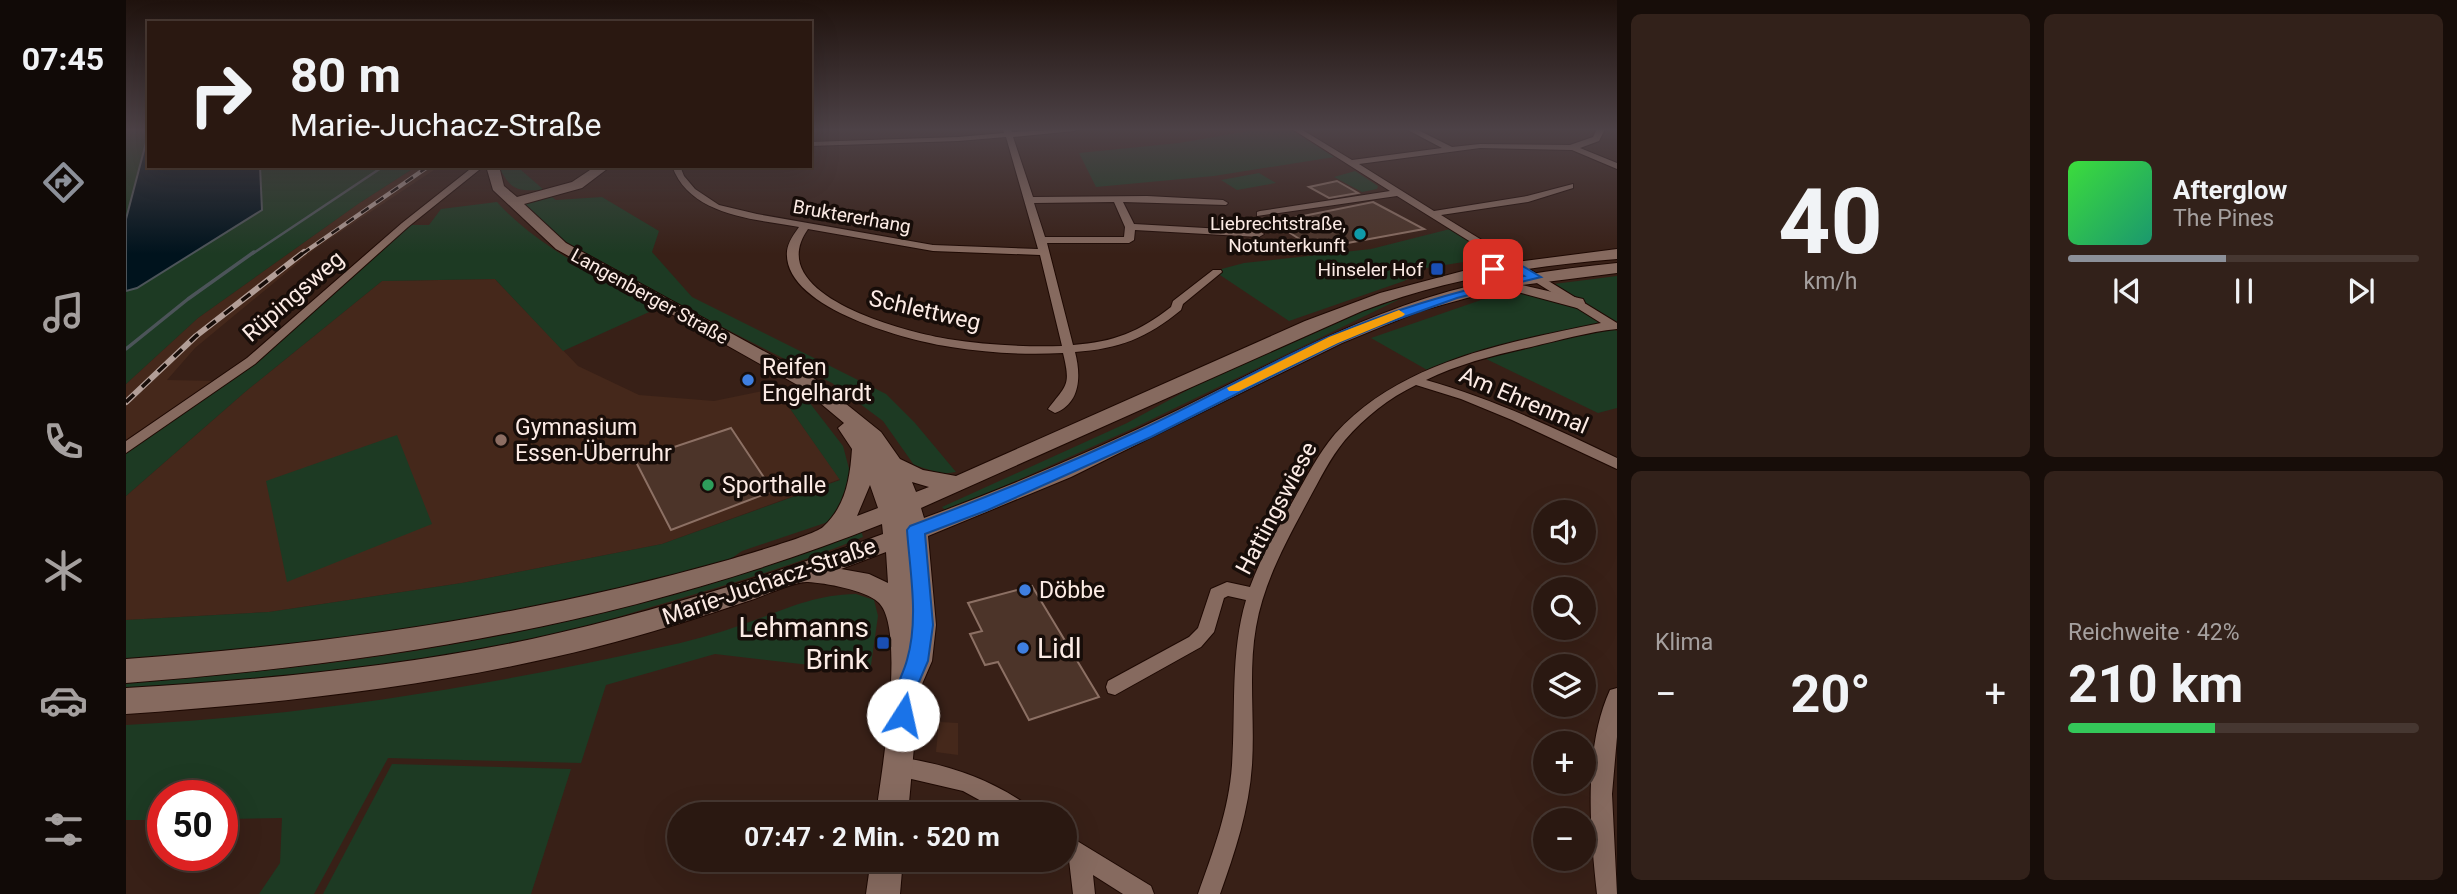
<!DOCTYPE html>
<html lang="de">
<head>
<meta charset="utf-8">
<style>
	:root { --surface:#2a1811; --page:#32211a; --text:#f1f3f6; --muted:#a5a09f; --line:#463731; --accent:#8c9099 }
	body { margin:0; font-family:Roboto,sans-serif; background:var(--page); color:var(--text); height:100vh; display:flex; flex-direction:column; font-size:26px; white-space:nowrap }
	* { box-sizing:border-box; margin:0 }
	p { font-size:23px; color:var(--muted) }
	.icon { flex:none; width:38px; height:38px; fill:none; stroke:currentColor; stroke-width:2; stroke-linecap:round; stroke-linejoin:round }
	.map { position:relative; flex:1; overflow:hidden }
	.details { display:flex; flex-direction:column; gap:14px; padding:14px; background:#170d09; width:840px }
	.details>* { flex:none }
	.banner { position:absolute; left:21px; top:21px; width:665px; height:147px; border-radius:0px; box-shadow:0 7px 28px #0002,0 0 0 2px var(--line); background:#2a1811; color:var(--text); overflow:hidden }
	.tools { position:absolute; left:1407px; top:500px; display:grid; gap:14px }
	.tools a { display:grid; place-items:center; width:63px; height:63px; border-radius:50%; background:var(--surface); box-shadow:0 7px 28px #0002,0 0 0 2px var(--line); font-size:35px }
	.speed { position:absolute; left:21px; top:780px; display:flex; gap:14px; font-size:35px; font-weight:700; text-align:center }
	.speed>* { display:grid; place-content:center; width:91px; height:91px; border-radius:50%; background:var(--surface); box-shadow:0 7px 28px #0002,0 0 0 2px var(--line); line-height:1 }
	.speed .limit { border:10px solid #d22; background:#fff; color:#111 }
	.pin { position:absolute; display:grid; place-items:center; width:60px; height:60px; color:#fff; margin:-30px; border-radius:14px; box-shadow:0 4px 10px #0006 }
	.me { position:absolute; width:77px; margin:-38px; rotate:10deg; stroke-linejoin:round; filter:drop-shadow(0 0 5px #0008) }
	.turn { display:flex; align-items:center; gap:24px; height:147px; padding:0 28px; font-size:32px }
	.turn .icon { width:91px; height:91px; stroke-width:2.5 }
	.turn b { display:block; font-size:49px; line-height:60px }
	.big { font-size:52px; font-weight:700; line-height:1.1 }
	.details .widget { flex:1; display:flex; flex-direction:column; justify-content:center; gap:10px; min-width:0; padding:0 24px; border-radius:10px; background:var(--page) }
	.details .dial { align-items:center; gap:0 }
	.dial b { font-size:91px; line-height:1 }
	.song { display:flex; align-items:center; gap:21px }
	.cover { width:84px; height:84px; border-radius:10px; background:linear-gradient(135deg,hsl(120 70% 55%),hsl(160 70% 35%)) }
	.played { height:7px; border-radius:4px; background:linear-gradient(90deg,var(--accent) 45%,var(--line) 45%) }
	.keys { display:flex; justify-content:space-around; direction:ltr }
	.heat { display:flex; justify-content:space-between; align-items:center; font-size:38px; direction:ltr }
	.charge { height:10px; border-radius:5px; background:linear-gradient(90deg,#34c759 42%,var(--line) 0) }
	.details .tiles { flex:1; display:grid; gap:14px; grid-template-columns:repeat(2,1fr) }
	.trip { position:absolute; left:541px; top:802px; width:410px; height:70px; border-radius:35px; background:var(--surface); box-shadow:0 7px 28px #0002,0 0 0 2px var(--line); font-weight:700; line-height:70px; text-align:center }
	main { display:flex; flex:1; min-height:0 }
	.tab-bar { display:flex; flex-direction:column; width:126px; justify-content:space-around; align-items:center; background:#110a07; color:var(--muted) }
	.tab-bar .icon { width:49px; height:49px }
	.tab-bar .current { color:var(--accent) }
	.tab-bar b { font-size:32px; color:var(--text) }
	.map>svg:first-child { display:block }
	.built { fill:#45281b }
	.green { fill:#1d3a23 }
	.water { fill:#00131d; stroke:#4c5459; stroke-width:2 }
	.lines { fill:none; stroke-linecap:round; stroke-linejoin:round }
	.stream-far1 { stroke:#4c5459; stroke-width:2.5 }
	.stream { stroke:#4c5459; stroke-width:3.5 }
	.building { fill:#4c3429; stroke:#8c7064; stroke-width:2 }
	.street-casing { stroke:#1e0903; stroke-width:2 }
	.secondary-casing { stroke:#1e0903; stroke-width:2 }
	.street { fill:#866a5f; fill-rule:evenodd }
	.secondary { fill:#866a5f; fill-rule:evenodd }
	.rail-far1-casing { stroke:#b29e97; stroke-width:4.5 }
	.rail-casing { stroke:#b29e97; stroke-width:6 }
	.rail-far1 { stroke:#170d09; stroke-width:2.5; stroke-dasharray:9; stroke-linecap:butt }
	.rail { stroke:#170d09; stroke-width:3.5; stroke-dasharray:11; stroke-linecap:butt }
	.route { fill:#1a73e8; stroke:#114b97; stroke-width:2 }
	.slow { fill:#f59e0b }
	.culture-dot { fill:#0f9aa8; stroke:#170d09; stroke-width:2.5 }
	.transit-dot { fill:#1a4fb4; stroke:#170d09; stroke-width:2.5 }
	.shop-dot { fill:#3f7fe0; stroke:#170d09; stroke-width:2.5 }
	.education-dot { fill:#8d6e63; stroke:#170d09; stroke-width:2.5 }
	.leisure-dot { fill:#2e9e5b; stroke:#170d09; stroke-width:2.5 }
	.labels { text-anchor:middle; stroke-width:7; stroke-linejoin:round; paint-order:stroke }
	.far-street-label { font-size:19px; fill:#fcebe5; stroke:#170d09 }
	.far-poi-label { font-size:19px; fill:#fcebe5; stroke:#170d09; text-anchor:end }
	.street-label { font-size:23px; fill:#fcebe5; stroke:#170d09 }
	.poi-label { font-size:23px; fill:#fcebe5; stroke:#170d09; text-anchor:start }
	.near-poi-label { font-size:28px; fill:#fcebe5; stroke:#170d09; text-anchor:end }
</style>
</head>
<body>
<main>
<nav class="tab-bar">
<b>07:45</b>
<svg class="icon current" aria-label="directions" viewBox="0 0 24 24"><path d="M12 3l9 9-9 9-9-9zM9 14v-3h6M13 9l2 2-2 2"/></svg>
<svg class="icon" aria-label="music" viewBox="0 0 24 24"><path d="M9 18V5l10-2v13"/><circle cx="6" cy="18" r="3"/><circle cx="16" cy="16" r="3"/></svg>
<svg class="icon" aria-label="phone" viewBox="0 0 24 24"><path d="M5 4h4l2 5-3 2q2 4 5 5l2-3 5 2v4C11 20 4 13 5 4z"/></svg>
<svg class="icon" aria-label="climate" viewBox="0 0 24 24"><path d="M12 3v18M4 7l16 10M4 17L20 7"/></svg>
<svg class="icon" aria-label="car" viewBox="0 0 24 24"><path d="M5 17H2v-5l4-1 3-4h7l3 4 3 1v5h-3M9 17h6M6 11h13"/><circle cx="7" cy="17" r="2"/><circle cx="17" cy="17" r="2"/></svg>
<svg class="icon" aria-label="filters" viewBox="0 0 24 24"><path d="M4 7h16M4 17h16"/><circle cx="9" cy="7" r="2"/><circle cx="15" cy="17" r="2"/></svg>
</nav>
<div class="map">
<svg width="1491" height="894" viewBox="0 0 1491 894">
	<rect width="100%" height="100%" fill="#382017"/>
	<g class="built">
		<polygon points="291,166 314,166 190,248 69,348 41,380 90,381 0,445 0,384 72,318 232,204"/>
		<polygon points="369,279 452,366 513,395 588,401 642,390 658,400 714,479 536,544 336,583 143,612 0,620 0,496 119,392 256,281"/>
		<polygon points="813,722 832,723 832,755 810,752"/>
	</g>
	<g class="green">
		<polygon points="0,129 23,129 23,166 291,166 232,204 72,318 0,384"/>
		<polygon points="1134,129 1165,129 1208,157 1088,176 970,187 953,153 1053,143"/>
		<path d="M372,166H395V170L418,190C390,191 386,191 372,166Z"/>
		<polygon points="1229,171 1252,186 1251,189 1236,192 1208,177"/>
		<polygon points="1133,173 1150,183 1111,190 1095,180"/>
		<polygon points="423,195 430,200 476,197 533,231 526,252 566,297 760,394 789,423 830,472 816,474 788,465 757,421 706,383 480,268 416,227 398,204"/>
		<path d="M371,202C415,250 476,277 532,308L437,351L369,279L256,281L119,392L0,496V451L127,362L283,225H303L315,209Z"/>
		<polygon points="1324,229 1369,257 1300,268 1278,281 1163,321 1088,271 1118,263 1245,249"/>
		<polygon points="1491,276 1491,322 1428,284"/>
		<polygon points="1421,291 1481,325 1303,371 1245,338 1355,300"/>
		<polygon points="1276,298 1010,427 821,512 816,507 1001,423 1069,386 1164,342 1220,317"/>
		<polygon points="1483,326 1491,331 1491,408 1472,413 1354,356"/>
		<polygon points="676,393 717,446 726,480 714,511 702,522 616,551 586,572 387,621 0,668 0,620 143,612 336,583 536,544 714,480 658,400"/>
		<polygon points="271,435 306,524 161,582 140,481"/>
		<path d="M735,530L737,537C675,563 611,582 546,601C495,615 446,634 394,644C263,670 132,682 0,690V681C250,668 501,623 735,530Z"/>
		<path d="M730,594L748,600L752,616L744,672L589,654L480,685L455,763L262,758L188,894H133L154,863L156,818L96,819V796H37V820H0V725C179,716 357,687 531,648C561,642 590,634 618,624C659,610 685,595 730,594Z"/>
		<polygon points="266,764 445,769 405,894 197,894"/>
	</g>
	<polygon class="water" points="23,131 23,166 134,166 136,210 11,288 0,291 0,219"/>
	<g class="lines">
		<polyline class="stream-far1" points="126,254 258,166"/>
		<polyline class="stream" points="0,349 62,299 128,252"/>
	</g>
	<g class="building">
		<polygon points="1211,181 1232,193 1203,198 1183,187"/>
		<polygon points="1247,202 1298,229 1189,249 1147,222"/>
		<polygon points="605,428 647,491 545,530 509,460"/>
		<polygon points="906,586 973,697 903,720 872,662 859,665 844,634 856,631 842,603"/>
	</g>
	<g class="lines">
		<defs>
			<g id="street">
				<path d="M877,129H885L886,132L952,129L948,131L887,137L907,197L1021,196L1097,200L1102,203L1100,205L997,202L1008,224L1133,231L1138,234L1133,237L1009,230L1008,240L1003,243H921L947,345C988,342 1013,332 1045,307L1047,301L1087,270H1095L1096,272L1057,304L1055,310C1021,338 993,349 949,352C955,375 955,403 929,413L922,409C941,384 945,386 937,353C900,355 863,353 825,347C783,341 656,308 661,251C662,242 668,234 673,227C628,219 564,216 546,166H554L558,176L569,189L593,205L631,214L807,245L912,249L880,137L832,141L684,146V142L832,137L878,133ZM988,202L999,227L998,237H919L908,203ZM682,229L807,251L914,255L936,346C898,347 860,345 822,339C779,332 635,295 682,229Z"/>
				<path d="M1166,129H1175L1226,160L1316,148L1280,129H1290L1326,147L1354,144L1444,145L1467,137L1471,129H1479L1473,141L1454,148L1491,163V169L1446,150L1354,148L1233,164L1308,211L1401,196L1447,184V188L1402,202L1315,215L1491,323V329C1462,332 1434,340 1405,347C1369,355 1333,364 1300,380C1367,399 1429,428 1491,458V469L1386,420L1335,399L1290,385C1263,398 1239,417 1219,440C1204,458 1194,479 1183,499C1161,540 1138,581 1130,627C1122,672 1129,719 1126,765C1123,810 1109,852 1094,894H1072C1087,852 1103,810 1106,765C1110,709 1104,654 1120,600L1102,596L1098,598L1088,632L1075,647L989,695L982,693L980,687L982,681L1063,637L1072,628L1085,589L1101,582L1124,587C1135,557 1151,529 1167,501C1180,478 1192,454 1209,434C1274,361 1383,342 1475,323L1271,196L1131,216V212L1134,211L1264,191Z"/>
				<polygon points="348,166 358,166 282,227 129,364 0,453 0,441 121,358 276,223"/>
				<path d="M1491,688V737L1486,794L1491,894H1471C1464,831 1457,749 1484,690Z"/>
				<path d="M771,757C821,764 863,778 904,807L907,814H879L837,791L764,774L761,767L764,760Z"/>
				<polygon points="938,833 1025,886 1028,894 997,894 967,875 969,894 947,894 943,860 938,857"/>
			</g>
			<g id="secondary">
				<path d="M360,166H373L378,186L391,197L446,182L470,166H485L456,188L398,204L440,243L689,379L755,432L774,459L797,470L830,476L1179,321L1254,293L1352,267L1491,249V259C1403,266 1319,279 1236,311L795,508L798,518C885,486 969,450 1052,410C1141,366 1228,318 1324,291C1378,276 1435,269 1491,263V273L1396,285L1457,299L1459,303L1457,307L1451,308L1377,288L1294,311L1216,343L945,477L802,536L810,625L806,661L793,691L782,814H750C755,775 781,627 752,602C739,590 699,583 682,582C668,581 636,597 622,601C572,618 521,634 470,647C316,686 158,703 0,714V688C136,680 273,667 406,639C526,613 642,576 757,534L756,524C506,623 267,662 0,683V659C205,644 405,616 602,560C618,555 689,535 697,527C720,506 724,478 726,449L712,428L718,423L675,387L430,249L367,190ZM786,482L803,487L790,492ZM744,485L752,508L731,516ZM760,552L762,583L743,574L715,569Z"/>
				<polygon points="745,859 777,859 774,894 740,894"/>
			</g>
		</defs>
		<use href="#street" class="street-casing"/>
		<use href="#secondary" class="secondary-casing"/>
		<use href="#street" class="street"/>
		<use href="#secondary" class="secondary"/>
		<defs>
			<polyline id="rail-far1" points="176,254 303,166"/>
			<polyline id="rail" points="0,402 70,336 178,252"/>
		</defs>
		<use href="#rail-far1" class="rail-far1-casing"/>
		<use href="#rail" class="rail-casing"/>
		<use href="#rail-far1" class="rail-far1"/>
		<use href="#rail" class="rail"/>
	</g>
	<linearGradient id="sky" x2="0" y2="1"><stop stop-color="#1f120d"/><stop offset="0.51" stop-color="#4d4247"/><stop offset="1" stop-color="#4d4247" stop-opacity="0"/></linearGradient>
	<rect width="1491" height="254" fill="url(#sky)"/>
	<path class="route" d="M1388,261L1415,277L1331,298L1250,327L1212,343L1025,437L862,510L799,534L807,625L802,661L790,689L785,722L777,725L769,722C759,701 776,680 781,660C793,619 784,572 781,530L784,526C862,497 939,465 1014,430C1079,400 1140,364 1205,336C1268,309 1331,291 1398,276L1386,269L1367,273L1361,269Z"/>
	<polygon class="slow" points="1273,310 1279,314 1277,316 1212,343 1113,391 1103,391 1101,388 1203,337"/>
	<circle class="culture-dot" cx="1234" cy="234" r="7"/>
	<g class="transit-dot">
		<rect x="1304" y="262" width="14" height="14" rx="3.5"/>
		<rect x="750" y="636" width="14" height="14" rx="3.5"/>
	</g>
	<g class="shop-dot">
		<circle cx="622" cy="380" r="7"/>
		<circle cx="899" cy="590" r="7"/>
		<circle cx="897" cy="648" r="7"/>
	</g>
	<circle class="education-dot" cx="375" cy="440" r="7"/>
	<circle class="leisure-dot" cx="582" cy="485" r="7"/>
	<g class="labels">
		<g class="far-street-label">
			<text transform="translate(726 216) rotate(10)" y="7">Bruktererhang</text>
			<text transform="translate(524 296) rotate(29)" y="7">Langenberger Straße</text>
		</g>
		<g class="far-poi-label">
			<text x="1220" y="230">Liebrechtstraße,<tspan x="1220" dy="22">Notunterkunft</tspan></text>
			<text x="1297" y="276">Hinseler Hof</text>
		</g>
		<g class="street-label">
			<text transform="translate(167 296) rotate(-41)" y="8">Rüpingsweg</text>
			<text transform="translate(799 310) rotate(13)" y="8">Schlettweg</text>
			<text transform="translate(1398 400) rotate(23)" y="8">Am Ehrenmal</text>
			<text transform="translate(1150 508) rotate(-62)" y="8">Hattingswiese</text>
			<text transform="translate(643 581) rotate(-19)" y="8">Marie-Juchacz-Straße</text>
		</g>
		<g class="poi-label">
			<text x="636" y="375">Reifen<tspan x="636" dy="26">Engelhardt</tspan></text>
			<text x="389" y="435">Gymnasium<tspan x="389" dy="26">Essen-Überruhr</tspan></text>
			<text x="596" y="493">Sporthalle</text>
			<text x="913" y="598">Döbbe</text>
		</g>
		<g class="near-poi-label">
			<text x="743" y="637">Lehmanns<tspan x="743" dy="32">Brink</tspan></text>
			<text x="911" y="658" text-anchor="start">Lidl</text>
		</g>
	</g>
</svg>
<div class="tools">
<a><svg class="icon" aria-label="sound" viewBox="0 0 24 24"><path d="M4 9h4l5-4v14l-5-4H4zM17 9q2 3 0 6"/></svg></a>
<a><svg class="icon" aria-label="search" viewBox="0 0 24 24"><circle cx="10" cy="10" r="6"/><path d="M15 15l6 6"/></svg></a>
<a><svg class="icon" aria-label="layers" viewBox="0 0 24 24"><path d="M12 4l9 5-9 5-9-5zM3 14l9 5 9-5"/></svg></a>
<a>+</a>
<a>−</a>
</div>
<div class="speed"><div class="limit">50</div></div>
<div class="pin" style="left:1367px;top:269px;background:#d93025"><svg class="icon" aria-label="arrive" viewBox="0 0 24 24"><path d="M6 21V4h12l-3 4 3 4H6"/></svg></div>
<svg class="me" style="left:777px;top:715px" viewBox="-20 -20 40 40"><circle r="19" fill="#fff"/><path d="M0-13L10 11 0 6-10 11z" fill="#1a73e8"/></svg>
<div class="trip">07:47 · 2 Min. · 520 m</div>
<div class="banner">
<div class="turn"><svg class="icon" aria-label="right" viewBox="0 0 24 24"><path d="M7 20v-9h11M14 6l5 5-5 5"/></svg><div><b>80 m</b>Marie-Juchacz-Straße</div></div>
</div>
</div>
<section class="details">
<div class="tiles">
<div class="widget dial"><b>40</b><p>km/h</p></div>
<div class="widget">
<div class="song"><i class="cover"></i><div><b>Afterglow</b><p>The Pines</p></div></div>
<div class="played"></div>
<div class="keys"><svg class="icon" aria-label="previous" viewBox="0 0 24 24"><path d="M18 5L8 12l10 7zM5 5v14"/></svg><svg class="icon" aria-label="pause" viewBox="0 0 24 24"><path d="M8 5v14M16 5v14"/></svg><svg class="icon" aria-label="next" viewBox="0 0 24 24"><path d="M6 5l10 7-10 7zM19 5v14"/></svg></div>
</div>
<div class="widget"><p>Klima</p>
<div class="heat"><a>−</a><b class="big">20°</b><a>+</a></div>
</div>
<div class="widget"><p>Reichweite · 42%</p><b class="big">210 km</b><div class="charge"></div></div>
</div>
</section>
</main>
</body>
</html>
